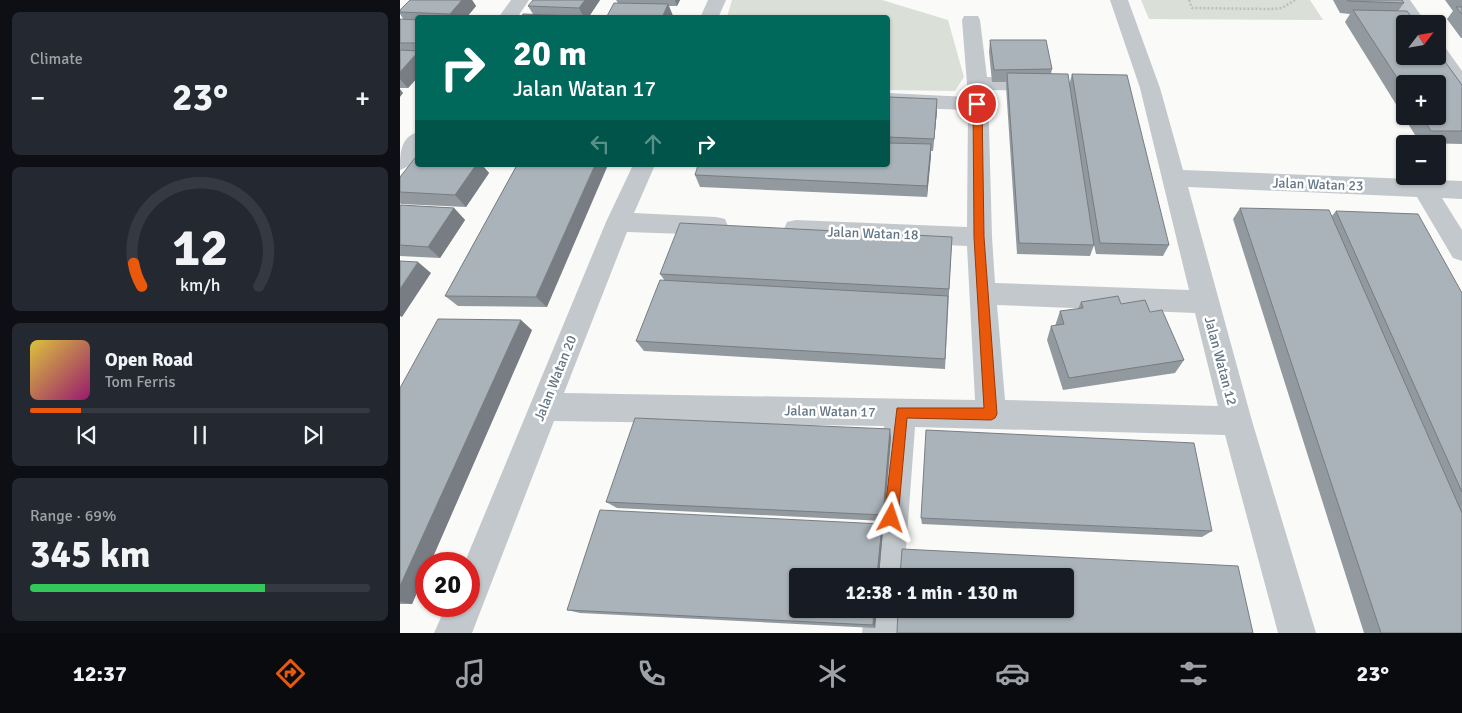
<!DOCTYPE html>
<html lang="en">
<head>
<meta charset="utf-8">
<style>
	:root { --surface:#171b24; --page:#242831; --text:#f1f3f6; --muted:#9ea1a6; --line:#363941; --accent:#ea580c }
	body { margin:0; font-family:Signika,sans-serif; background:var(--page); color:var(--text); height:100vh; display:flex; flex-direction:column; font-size:19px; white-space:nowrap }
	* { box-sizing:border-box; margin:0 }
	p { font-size:16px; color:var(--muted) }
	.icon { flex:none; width:28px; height:28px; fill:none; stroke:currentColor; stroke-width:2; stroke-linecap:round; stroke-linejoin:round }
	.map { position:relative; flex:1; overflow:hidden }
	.side { display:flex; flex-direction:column; gap:12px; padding:12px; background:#0d0f14; width:400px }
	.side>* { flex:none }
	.top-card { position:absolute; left:15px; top:15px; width:475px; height:152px; border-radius:5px; box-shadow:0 1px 4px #0004; background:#00695c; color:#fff; overflow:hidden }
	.needle { width:32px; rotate:59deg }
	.fabs { position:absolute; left:996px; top:15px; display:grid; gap:10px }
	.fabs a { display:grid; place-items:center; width:50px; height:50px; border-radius:5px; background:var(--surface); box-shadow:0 1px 4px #0004; font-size:25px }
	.speed { position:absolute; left:15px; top:552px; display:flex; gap:10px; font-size:25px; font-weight:700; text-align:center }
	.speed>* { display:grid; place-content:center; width:65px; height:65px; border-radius:50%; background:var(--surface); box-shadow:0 1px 4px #0004; line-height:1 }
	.speed .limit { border:8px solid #d22; background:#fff; color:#111 }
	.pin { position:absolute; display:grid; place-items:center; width:42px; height:42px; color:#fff; margin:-21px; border:2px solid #fff; border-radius:50%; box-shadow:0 1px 5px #0007 }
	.me { position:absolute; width:55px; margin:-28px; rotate:5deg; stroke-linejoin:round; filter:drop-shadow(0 0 4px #0008) }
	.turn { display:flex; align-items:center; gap:18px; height:105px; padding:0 15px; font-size:22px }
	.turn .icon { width:65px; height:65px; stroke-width:2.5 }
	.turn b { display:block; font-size:35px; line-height:42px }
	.lanes { display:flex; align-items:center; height:48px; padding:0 15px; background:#0003; justify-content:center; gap:25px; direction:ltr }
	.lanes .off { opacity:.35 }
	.big { font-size:38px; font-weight:700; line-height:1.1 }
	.side .card { flex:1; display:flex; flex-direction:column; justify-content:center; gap:8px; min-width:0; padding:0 18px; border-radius:8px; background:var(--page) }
	.side .dial { align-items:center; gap:0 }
	.dial svg { height:130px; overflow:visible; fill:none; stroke:var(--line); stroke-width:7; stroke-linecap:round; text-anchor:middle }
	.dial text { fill:var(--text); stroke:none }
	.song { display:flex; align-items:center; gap:15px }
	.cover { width:60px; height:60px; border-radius:8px; background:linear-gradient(135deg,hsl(50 70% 55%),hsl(320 70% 35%)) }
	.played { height:5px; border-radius:2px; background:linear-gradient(90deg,var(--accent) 15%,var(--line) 15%) }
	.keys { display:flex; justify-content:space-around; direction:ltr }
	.heat { display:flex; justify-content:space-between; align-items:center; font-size:28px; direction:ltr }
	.charge { height:8px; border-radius:4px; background:linear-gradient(90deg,#34c759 69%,var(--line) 0) }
	.trip { position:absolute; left:389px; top:568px; width:285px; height:50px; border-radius:5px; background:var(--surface); box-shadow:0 1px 4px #0004; font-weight:700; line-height:50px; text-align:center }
	.tabs { display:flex; height:80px; justify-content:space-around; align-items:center; background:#090b0e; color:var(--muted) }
	.tabs .icon { width:35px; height:35px }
	.tabs .current { color:var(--accent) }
	.tabs b { font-size:22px; color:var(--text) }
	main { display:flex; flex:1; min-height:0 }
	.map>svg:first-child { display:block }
	.green { fill:#dadfd7 }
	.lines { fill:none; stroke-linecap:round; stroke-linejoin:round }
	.path { stroke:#bbbfc2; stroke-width:2.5; stroke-dasharray:2 2; stroke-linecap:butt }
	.minor { fill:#c3c8cc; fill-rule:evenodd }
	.wall { fill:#929a9f; fill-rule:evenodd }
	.shaded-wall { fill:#777d82 }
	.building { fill:#aab3b9; stroke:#777d82 }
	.route { fill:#ea580c; stroke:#983908 }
	.labels { text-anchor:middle; stroke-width:5; stroke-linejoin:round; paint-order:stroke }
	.street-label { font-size:14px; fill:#657683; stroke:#fff }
</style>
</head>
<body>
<main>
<section class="side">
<div class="card"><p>Climate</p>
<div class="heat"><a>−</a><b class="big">23°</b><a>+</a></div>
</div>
<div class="card dial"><svg viewBox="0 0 100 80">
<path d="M14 69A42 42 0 1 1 86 69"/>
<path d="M14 69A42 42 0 0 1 9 55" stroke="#ea580c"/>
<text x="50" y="56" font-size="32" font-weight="700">12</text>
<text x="50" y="72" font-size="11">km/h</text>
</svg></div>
<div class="card">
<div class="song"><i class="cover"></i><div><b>Open Road</b><p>Tom Ferris</p></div></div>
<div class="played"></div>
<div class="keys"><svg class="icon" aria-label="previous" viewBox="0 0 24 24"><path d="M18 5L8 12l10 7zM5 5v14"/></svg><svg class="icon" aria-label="pause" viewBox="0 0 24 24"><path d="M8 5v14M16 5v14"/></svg><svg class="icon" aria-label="next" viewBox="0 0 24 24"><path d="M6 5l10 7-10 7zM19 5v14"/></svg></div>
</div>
<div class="card"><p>Range · 69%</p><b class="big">345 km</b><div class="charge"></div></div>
</section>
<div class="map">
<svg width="1062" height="633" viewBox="0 0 1062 633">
	<rect width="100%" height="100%" fill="#fafaf8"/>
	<g class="green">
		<polygon points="332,0 482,0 548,20 564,77 555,91 488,90 488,18 327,17"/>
		<polygon points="741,0 910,0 923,20 749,19"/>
	</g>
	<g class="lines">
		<polyline class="path" points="789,0 792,8 870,9 882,8 895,0"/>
		<g class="minor">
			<polygon points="111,0 129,0 117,18 98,18"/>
			<polygon points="308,0 326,0 318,18 300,18"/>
			<path d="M710,0H728L760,88L783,170L1062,181V199L1042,198L1062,230V261L1053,258L1017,197L788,187L852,421L916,633H878L825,435L515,427L504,576H468L484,426L154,421L72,633H34L46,606H69V564H64L206,222L233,165H255L234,213L316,217L325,219L328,226L325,233L316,235L227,232L164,393L575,400L567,246L396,238L387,236L384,229L387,222L396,220L567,227L568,110L488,107V93L568,97L562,20L564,16H578L580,20L587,77L643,79L650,80L653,85L650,90L643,91L588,90L592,237L595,283L789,290L740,88ZM597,305L795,313L818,406L605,400Z"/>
			<polygon points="992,0 1010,0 1027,24 1008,24"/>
			<polygon points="1038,45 1045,47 1062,71 1062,92 1055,91 1032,56 1038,56"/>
			<path d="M18,132C18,148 19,164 0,170C0,154 0,137 18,132Z"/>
			<polygon points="465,609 501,609 500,633 462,633"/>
		</g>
	</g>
	<g class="wall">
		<polygon points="10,0 72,0 76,6 66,18 18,18 18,77 8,88 0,88 0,19 4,20 0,14 0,10"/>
		<polygon points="200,0 188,18 120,18 133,14 128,6"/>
		<polygon points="216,0 280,0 277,6 269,6 273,16 218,3"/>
		<path d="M933,0H1002L1004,3L998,11L1062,85V144L1020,143L945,22L950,14L940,13ZM1005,84L1038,116H1005Z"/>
		<polygon points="1045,0 1062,0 1062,38 1061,38 1047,19 1053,11"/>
		<polygon points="590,40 652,69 651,74 669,85 672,74 769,245 763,256 696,254 694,245 690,256 617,254 606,86 606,82 592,82 589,52"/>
		<polygon points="488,97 537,111 533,151 531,151 527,197 300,187 295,175 488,165"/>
		<polygon points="18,165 82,165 89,173 66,207 1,204 0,203 0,177"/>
		<polygon points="117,165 147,307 58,306 45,296"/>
		<polygon points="0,205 54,208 65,220 40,258 0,256"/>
		<polygon points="840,208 931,217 936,211 1062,293 1062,633 964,633 833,219"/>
		<polygon points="552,237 545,369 244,351 236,341 265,281 260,274"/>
		<polygon points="681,302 721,304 750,312 784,360 775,373 663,390 647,340 651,326 655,326 660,311 678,309"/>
		<polygon points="132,330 12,604 0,604 0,388"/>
		<polygon points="491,437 484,521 217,508 206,502"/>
		<polygon points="521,518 812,531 802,537 522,524"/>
		<polygon points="482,524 483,530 479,576 398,576 398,609 477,609 475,628 180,613 167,610"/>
	</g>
	<g class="shaded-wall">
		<polygon points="62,0 72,0 76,6 66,18 52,18 50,14"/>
		<polygon points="185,0 200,0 188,18 184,18 179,8"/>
		<polygon points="275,0 280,0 277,6"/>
		<polygon points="268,4 273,16 273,18 262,18"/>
		<polygon points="18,52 18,77 8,88 0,79 0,72"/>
		<polygon points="0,89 3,93 0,97"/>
		<polygon points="537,99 537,111 533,151 534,139"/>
		<polygon points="531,144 531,157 527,197 527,186"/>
		<polygon points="76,165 82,165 89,173 66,207 55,195"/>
		<polygon points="195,165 208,165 147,307 136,297"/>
		<polygon points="54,208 65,220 40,258 28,247"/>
		<polygon points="18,262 31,273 2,317 0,316 0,289"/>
		<polygon points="121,320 132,330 30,564 26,564 26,572 12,604 0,602 0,586"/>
		<polygon points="490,429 491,437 484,521 483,515"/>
		<polygon points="482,524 483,530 479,576 477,576"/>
		<polygon points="474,609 477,609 475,628 473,625"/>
	</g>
	<g class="building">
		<polygon points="10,0 62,0 50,14 0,12 0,10"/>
		<polygon points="133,0 185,0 179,8 128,6"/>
		<polygon points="947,0 1002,0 1004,3 948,1"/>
		<polygon points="214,3 268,4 262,18 206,18"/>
		<polygon points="1056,7 1062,7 1062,14"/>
		<polygon points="953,10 1007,11 1017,24 1005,24 1005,56 1038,56 1038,52 1062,85 1062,131 1031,131 1022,116 1038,116 1038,84 1005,84 1005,90"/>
		<polygon points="123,14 175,16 174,18 120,18"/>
		<polygon points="0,19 18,20 18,43 0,43"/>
		<polygon points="590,40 646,40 652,69 594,70"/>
		<polygon points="0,50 18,51 18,52 0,72"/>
		<polygon points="607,73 668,74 694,245 619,243"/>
		<polygon points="672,74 727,75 769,245 700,243"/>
		<polygon points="488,97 537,99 534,139 488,137"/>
		<polygon points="488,143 531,144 527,186 295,175 298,165 488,165"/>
		<polygon points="15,158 18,158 18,165 76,165 55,195 0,192 0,177"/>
		<polygon points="117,165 195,165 136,297 45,296"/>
		<polygon points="0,205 54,208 28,247 0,245"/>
		<polygon points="840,208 929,210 1062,513 1062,633 981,633"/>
		<polygon points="936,211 1018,214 1062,293 1062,492"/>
		<polygon points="280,223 552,237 549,289 260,274"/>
		<polygon points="0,261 18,262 0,289"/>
		<polygon points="260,280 548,296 545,359 236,341"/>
		<polygon points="718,296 721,304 745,300 750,312 762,310 784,360 669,378 651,326 664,324 660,311 683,308 681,302"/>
		<polygon points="38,319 121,320 0,586 0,388"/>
		<polygon points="235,418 490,429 483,515 206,502"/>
		<polygon points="526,430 794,443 812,531 521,518"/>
		<polygon points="200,510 482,524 477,576 398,576 398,609 474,609 473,625 167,610"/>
		<polygon points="502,549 838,566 853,633 497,633 498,609 665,609 665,576 500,576"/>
	</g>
	<polygon class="route" points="577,101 582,104 584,237 597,414 595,418 591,420 507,418 498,518 496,523 491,525 486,523 484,518 497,408 584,408 574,237 573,104"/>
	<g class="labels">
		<g class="street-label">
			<text transform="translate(918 184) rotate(2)" y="5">Jalan Watan 23</text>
			<text transform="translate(473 233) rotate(2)" y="5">Jalan Watan 18</text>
			<text transform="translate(821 361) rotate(75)" y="5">Jalan Watan 12</text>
			<text transform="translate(155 378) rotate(-68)" y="5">Jalan Watan 20</text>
			<text transform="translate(430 411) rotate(1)" y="5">Jalan Watan 17</text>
		</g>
	</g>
</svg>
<div class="fabs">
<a><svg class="needle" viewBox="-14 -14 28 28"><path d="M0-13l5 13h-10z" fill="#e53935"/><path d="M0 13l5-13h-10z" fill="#9ea1a6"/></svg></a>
<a>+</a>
<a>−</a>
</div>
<div class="speed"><div class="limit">20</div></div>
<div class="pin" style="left:577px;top:104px;background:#d93025"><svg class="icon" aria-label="arrive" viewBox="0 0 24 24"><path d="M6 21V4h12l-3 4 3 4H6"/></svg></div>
<svg class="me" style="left:491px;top:518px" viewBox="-20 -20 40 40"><path d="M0-17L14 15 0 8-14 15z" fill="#ea580c" stroke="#fff" stroke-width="4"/></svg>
<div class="trip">12:38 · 1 min · 130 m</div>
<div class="top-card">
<div class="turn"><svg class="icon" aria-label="right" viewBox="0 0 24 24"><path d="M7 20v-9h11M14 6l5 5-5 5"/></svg><div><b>20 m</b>Jalan Watan 17</div></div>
<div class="lanes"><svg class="icon off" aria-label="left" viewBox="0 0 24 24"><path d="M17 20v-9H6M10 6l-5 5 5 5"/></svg><svg class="icon off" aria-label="ahead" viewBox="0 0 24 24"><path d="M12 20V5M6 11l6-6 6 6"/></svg><svg class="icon" aria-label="right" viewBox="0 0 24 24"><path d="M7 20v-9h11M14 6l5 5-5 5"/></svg></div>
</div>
</div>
</main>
<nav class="tabs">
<b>12:37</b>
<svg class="icon current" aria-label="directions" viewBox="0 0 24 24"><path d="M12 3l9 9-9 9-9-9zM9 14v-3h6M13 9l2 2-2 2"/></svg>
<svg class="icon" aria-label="music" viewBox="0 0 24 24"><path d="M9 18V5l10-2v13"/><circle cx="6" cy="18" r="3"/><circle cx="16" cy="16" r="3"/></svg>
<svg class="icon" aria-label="phone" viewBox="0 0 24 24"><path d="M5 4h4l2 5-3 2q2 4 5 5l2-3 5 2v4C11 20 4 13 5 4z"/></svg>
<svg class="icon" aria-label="climate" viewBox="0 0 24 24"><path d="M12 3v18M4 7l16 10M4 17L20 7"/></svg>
<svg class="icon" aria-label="car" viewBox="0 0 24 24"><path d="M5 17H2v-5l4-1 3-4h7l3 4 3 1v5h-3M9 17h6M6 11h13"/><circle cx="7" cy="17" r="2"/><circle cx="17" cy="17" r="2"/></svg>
<svg class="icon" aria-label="filters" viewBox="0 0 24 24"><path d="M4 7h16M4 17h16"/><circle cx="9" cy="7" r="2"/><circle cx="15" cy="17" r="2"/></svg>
<b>23°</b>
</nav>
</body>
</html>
